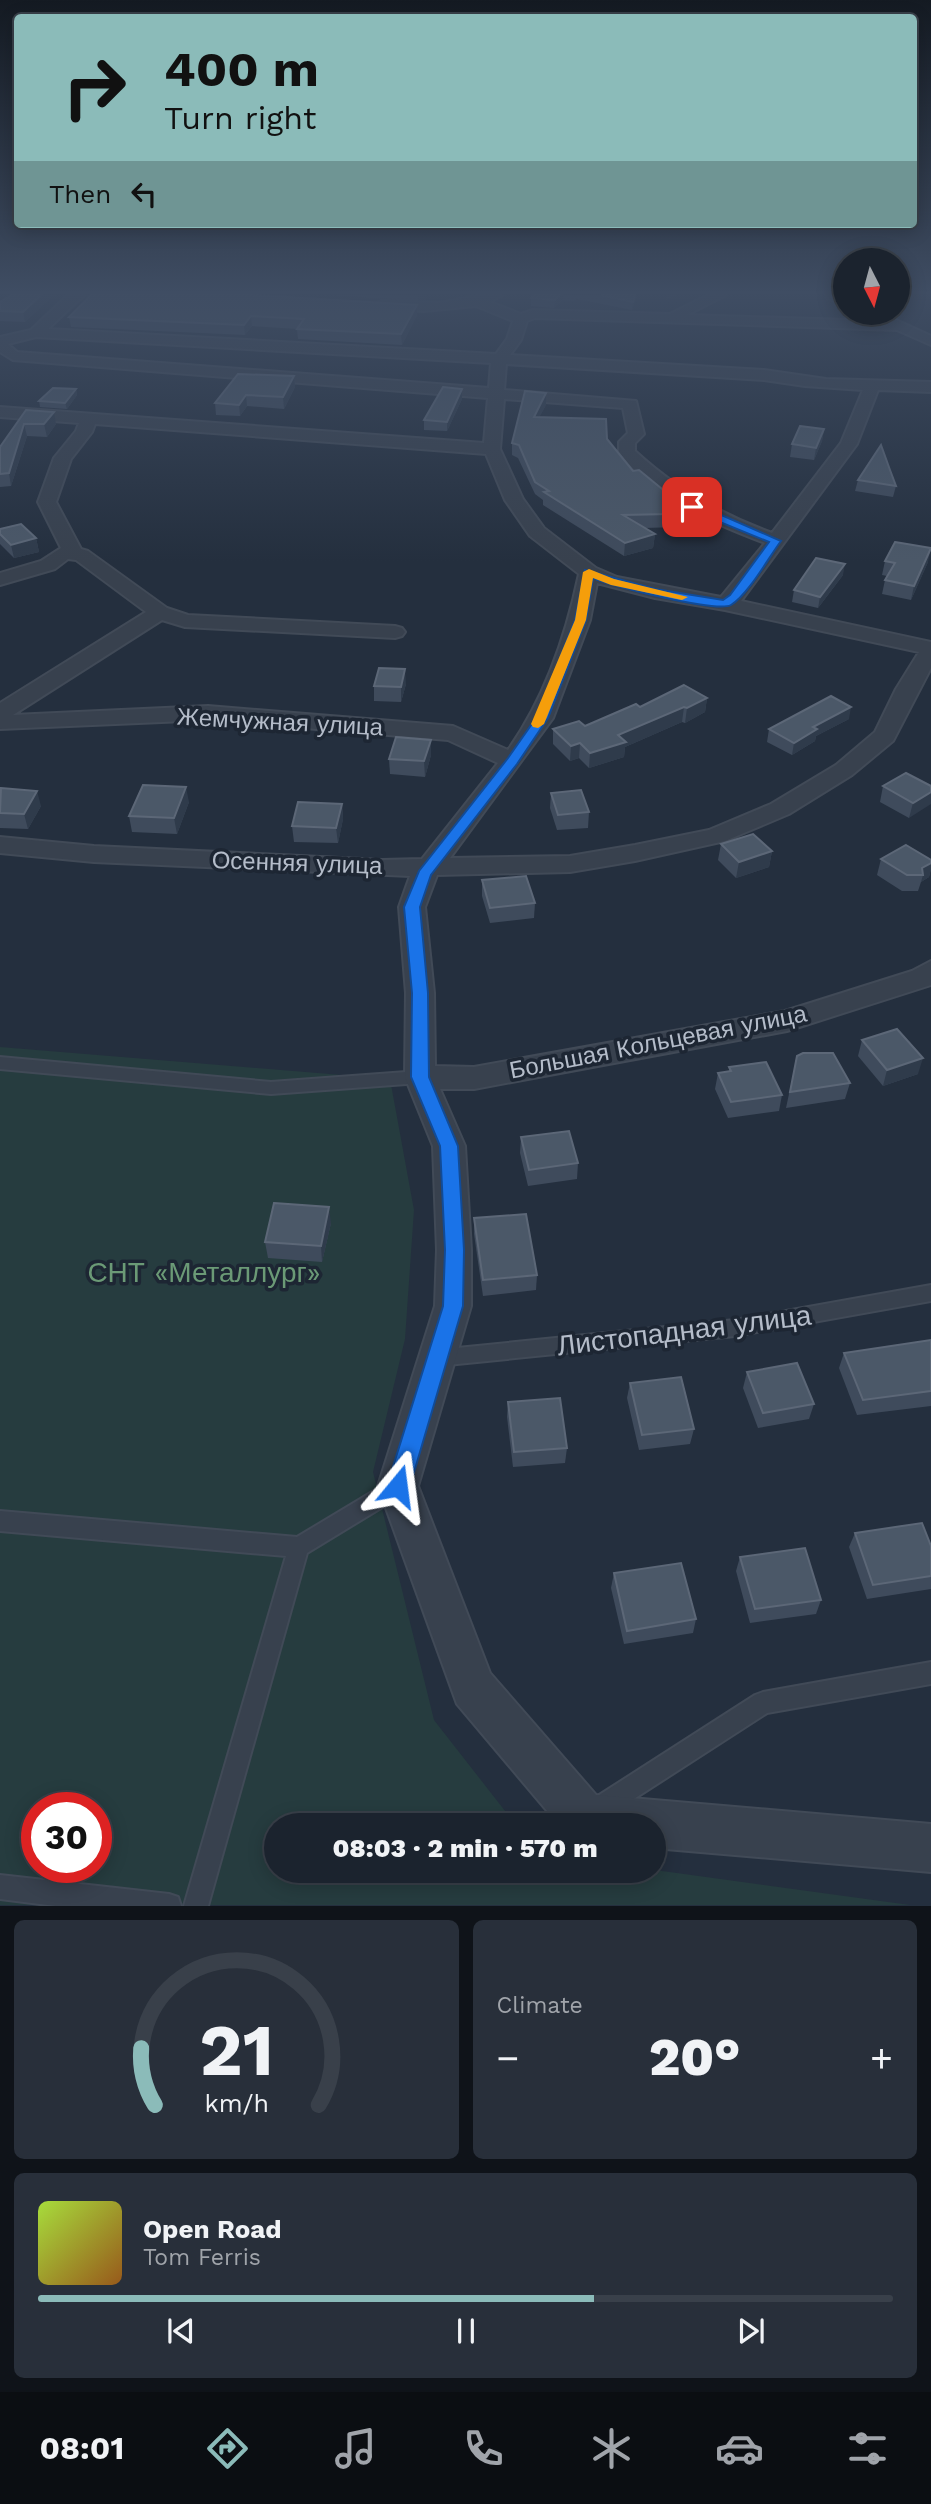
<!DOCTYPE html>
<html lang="en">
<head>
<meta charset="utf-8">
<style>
	:root { --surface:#1b232e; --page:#282f3a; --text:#f1f3f6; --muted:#a0a4aa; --line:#39404a; --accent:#8bbbb9 }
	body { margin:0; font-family:"Work Sans",sans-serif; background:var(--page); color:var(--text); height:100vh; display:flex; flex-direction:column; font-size:26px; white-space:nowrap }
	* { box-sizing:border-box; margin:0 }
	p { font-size:23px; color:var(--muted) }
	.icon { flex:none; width:38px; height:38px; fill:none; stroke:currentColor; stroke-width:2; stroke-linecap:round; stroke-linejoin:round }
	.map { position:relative; height:1906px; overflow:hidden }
	.panel { display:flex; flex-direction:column; gap:14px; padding:14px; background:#0f1319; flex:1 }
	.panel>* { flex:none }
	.top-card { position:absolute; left:14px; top:14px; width:903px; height:214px; border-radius:7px; box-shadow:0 4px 18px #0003,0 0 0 2px var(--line); background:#8bbbb9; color:#111; overflow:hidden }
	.needle { width:46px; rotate:174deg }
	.fabs { position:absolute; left:833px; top:248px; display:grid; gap:14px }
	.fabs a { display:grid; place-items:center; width:77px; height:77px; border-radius:50%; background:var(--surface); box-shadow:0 4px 18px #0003,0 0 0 2px var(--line); font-size:35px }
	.speed { position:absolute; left:21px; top:1792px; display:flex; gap:14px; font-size:35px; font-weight:700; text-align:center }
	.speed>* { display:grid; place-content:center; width:91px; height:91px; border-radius:50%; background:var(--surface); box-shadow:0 4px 18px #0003,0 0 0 2px var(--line); line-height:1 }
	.speed .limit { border:10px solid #d22; background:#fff; color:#111 }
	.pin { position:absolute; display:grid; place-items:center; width:60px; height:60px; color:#fff; margin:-30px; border-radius:14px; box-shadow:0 4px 10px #0006 }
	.me { position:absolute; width:77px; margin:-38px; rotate:16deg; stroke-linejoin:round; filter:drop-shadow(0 0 5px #0008) }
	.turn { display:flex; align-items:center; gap:24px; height:147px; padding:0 35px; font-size:32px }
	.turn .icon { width:91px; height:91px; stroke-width:2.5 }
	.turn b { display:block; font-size:49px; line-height:60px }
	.then { display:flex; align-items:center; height:66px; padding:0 35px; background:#0003; gap:14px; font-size:26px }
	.big { font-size:52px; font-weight:800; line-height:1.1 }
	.panel .card { flex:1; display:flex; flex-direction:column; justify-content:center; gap:10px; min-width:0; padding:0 24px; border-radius:10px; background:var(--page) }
	.panel .dial { align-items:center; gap:0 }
	.dial svg { height:182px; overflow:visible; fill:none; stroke:var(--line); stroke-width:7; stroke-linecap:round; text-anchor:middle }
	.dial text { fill:var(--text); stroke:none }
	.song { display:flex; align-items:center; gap:21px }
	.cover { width:84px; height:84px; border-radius:10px; background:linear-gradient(135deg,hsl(80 70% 55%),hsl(30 70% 35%)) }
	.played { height:7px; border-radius:4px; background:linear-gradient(90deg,var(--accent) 65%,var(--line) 65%) }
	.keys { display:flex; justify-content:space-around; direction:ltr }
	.heat { display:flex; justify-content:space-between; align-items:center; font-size:38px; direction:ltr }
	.panel .tiles { flex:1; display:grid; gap:14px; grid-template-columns:1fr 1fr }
	.card:last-child { grid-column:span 2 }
	.trip { position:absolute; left:264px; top:1813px; width:402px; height:70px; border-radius:35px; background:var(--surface); box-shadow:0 4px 18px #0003,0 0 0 2px var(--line); font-weight:800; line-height:70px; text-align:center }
	.tabs { display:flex; height:112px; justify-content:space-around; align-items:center; background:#0b0e12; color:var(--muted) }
	.tabs .icon { width:49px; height:49px }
	.tabs .current { color:var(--accent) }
	.tabs b { font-size:32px; color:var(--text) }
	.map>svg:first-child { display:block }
	.green { fill:#263c3f; fill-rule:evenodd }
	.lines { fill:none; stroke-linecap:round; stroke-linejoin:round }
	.service-casing { stroke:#414a57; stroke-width:4 }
	.minor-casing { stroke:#414a57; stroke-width:4 }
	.service { fill:#38414e; fill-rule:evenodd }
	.minor { fill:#38414e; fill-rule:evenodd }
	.wall { fill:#3f4b5c }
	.shaded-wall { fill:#2f3b4b }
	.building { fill:#4b5868; stroke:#5c6777; stroke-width:2 }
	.route { fill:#1a73e8; stroke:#114b97; stroke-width:2 }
	.slow { fill:#f59e0b }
	.labels { text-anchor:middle; stroke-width:7; stroke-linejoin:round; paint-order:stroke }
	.street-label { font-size:24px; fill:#b4bcc9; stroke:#1d2633 }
	.near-park-label { font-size:28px; fill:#6b9a76; stroke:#1d2633 }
	.near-street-label { font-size:28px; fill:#b4bcc9; stroke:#1d2633 }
</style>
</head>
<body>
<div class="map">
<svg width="931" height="1906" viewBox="0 0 931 1906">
	<rect width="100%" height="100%" fill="#242f3e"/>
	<path class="green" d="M0,1047L390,1079L414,1210L405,1339L373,1472L434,1720L516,1825H276V1871L655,1870L910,1905H0ZM37,1808H96V1867H37Z"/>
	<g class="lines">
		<defs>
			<g id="service">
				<polygon points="0,1057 271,1082 420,1071 425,1073 428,1077 425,1081 420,1083 271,1094 0,1069"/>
				<polygon points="931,1285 931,1301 735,1336 437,1366 430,1364 428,1358 430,1352 437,1350 735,1320"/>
				<polygon points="397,1477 404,1480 407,1487 404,1494 307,1553 208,1906 184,1906 286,1556 0,1531 0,1511 297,1537"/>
				<polygon points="931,1662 931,1684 767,1713 609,1815 601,1819 593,1815 589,1807 593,1799 755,1695 763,1692"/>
				<polygon points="0,1875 169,1894 178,1897 181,1906 56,1906 0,1899"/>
			</g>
			<g id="minor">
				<path d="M68,295H84L48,329L496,354L507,339L513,321L476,306L424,311L381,309L374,305L381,301L439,303L482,295H502L490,302L521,314L533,310L670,314L708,295H726L687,315L879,321L880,316L885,315L931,336V345L897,330L535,318L527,321L521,340L510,355L764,370L826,379L931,382V392L878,390L857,444L741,601L931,642V668L893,741L852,775L789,814L725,841L635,861L570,872L437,875L425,907L434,993L435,1066L474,1067L785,1011L912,971L931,961V985L787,1031L474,1089H440L465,1146L471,1250V1306L418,1486L490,1673L596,1795L931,1824V1872L654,1848V1825H559L457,1704L378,1486L435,1306L437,1250L433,1146L405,1077L406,993L399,907L410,876L94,862L0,853V837L94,846L382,860L422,859L498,763L448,740L208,720L0,729V703L146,612L76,560L68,559L55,569L0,585V573L41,561L61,548L38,502L54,458L76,431L79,423L0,417V407L484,443L488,398L13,360L0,352V337L31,330ZM36,337L491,363L489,388L17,352L8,344ZM506,364L764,380L805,386L863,390L841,443L772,533C720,514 676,489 635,451V443L644,434L636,401L504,390ZM504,399L623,408L628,433L619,442V452C653,498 712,523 765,543L721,597L617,577L596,568L544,528L523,499L500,449ZM95,424L486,454L505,500L530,536L579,574C566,636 545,698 508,750L453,726L208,706L13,715L162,620L185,627L395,638L402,636L405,632L402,628L395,626L188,615L167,608L88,551L81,549L56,502L71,459L92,432ZM597,583L655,598L725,610L919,652L896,689L875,732L836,765L771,804L709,830L635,845L570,856L450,858L553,718L590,620Z"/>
				<polygon points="826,295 845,296 845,305 827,298"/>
			</g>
		</defs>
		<use href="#service" class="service-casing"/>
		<use href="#minor" class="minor-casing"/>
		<use href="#service" class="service"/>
		<use href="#minor" class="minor"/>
	</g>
	<g class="wall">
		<polygon points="54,295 25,322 0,321 0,302"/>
		<polygon points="333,295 427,295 425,301 418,301"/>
		<polygon points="533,295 637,295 632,310 577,299 574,301 563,300 554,308 531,306 531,298"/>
		<polygon points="417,305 417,315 402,345 298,339 297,329 252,326 245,335 71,327 69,317"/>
		<polygon points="294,376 295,387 284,409 247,406 240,416 216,415 215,403"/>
		<polygon points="76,389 77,395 67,409 40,407 39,401"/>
		<polygon points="462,399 447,431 424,430 424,420"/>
		<polygon points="546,405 539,417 607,439 633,471 667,493 718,513 716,526 644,528 655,534 653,548 624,556 543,505 543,500 535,494 518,458 512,455 512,443"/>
		<polygon points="26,410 56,424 47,437 27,436 11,486 0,487 0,447"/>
		<polygon points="824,429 822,441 814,460 790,457 792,444"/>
		<polygon points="858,480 896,486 893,497 855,491"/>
		<polygon points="0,529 36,538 39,552 14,558 0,544"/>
		<polygon points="885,561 928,562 911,600 882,594 885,580 887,576 882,575"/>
		<polygon points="843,575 818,608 792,602 794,590"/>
		<polygon points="406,684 401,702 374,701 374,686"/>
		<polygon points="707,698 705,712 685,723 682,722 625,747 624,757 589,768 579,758 570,761 553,744 553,729 585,726 640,707"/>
		<polygon points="849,719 816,736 815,741 792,755 767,742 769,729"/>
		<polygon points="431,755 425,777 390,774 389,759"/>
		<polygon points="883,786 931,786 909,818 880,802"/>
		<polygon points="0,789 41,806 28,829 0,828"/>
		<polygon points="551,793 589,812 588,828 557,830 550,808"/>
		<polygon points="189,802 177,834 132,832 129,816"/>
		<polygon points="342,804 343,819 338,843 294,842 292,826"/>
		<polygon points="721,844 772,851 769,867 736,878 718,860"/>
		<polygon points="881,859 931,860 931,869 929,877 921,882 918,891 902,891 877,875"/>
		<polygon points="482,880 535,903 534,918 490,923 482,896"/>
		<polygon points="862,1040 918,1074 883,1086 858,1056"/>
		<polygon points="797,1056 850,1083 845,1099 786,1108"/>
		<polygon points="729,1067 782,1095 779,1111 728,1118 715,1089 718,1073 729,1071"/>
		<polygon points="521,1137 578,1163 577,1179 528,1186 520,1153"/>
		<polygon points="474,1218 537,1275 536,1290 483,1296 474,1234"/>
		<polygon points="331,1223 322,1262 268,1258 265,1242"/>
		<polygon points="931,1340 931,1406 857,1415 839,1368 844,1353"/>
		<polygon points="747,1372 814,1404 809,1419 758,1428 743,1388"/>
		<polygon points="630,1383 694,1429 690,1444 639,1450 627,1398"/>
		<polygon points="508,1402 567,1448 565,1463 513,1467 507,1417"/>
		<polygon points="855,1533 931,1546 931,1589 867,1599 849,1547"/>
		<polygon points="740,1557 821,1600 816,1614 750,1623 736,1571"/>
		<polygon points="614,1573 696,1619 693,1633 624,1644 611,1588"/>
	</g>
	<g class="shaded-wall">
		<polygon points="41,295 54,295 25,322 23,312"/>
		<polygon points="418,295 427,295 425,301 418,301"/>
		<polygon points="560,295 564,295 563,300 554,308 555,300"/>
		<polygon points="635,295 637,295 632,310 633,302"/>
		<polygon points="667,295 676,295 666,300"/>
		<polygon points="417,305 417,315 402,345 401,334"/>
		<polygon points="251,316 252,326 245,335 244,325"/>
		<polygon points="294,376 295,387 284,409 283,397"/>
		<polygon points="76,389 77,395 67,409 65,403"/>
		<polygon points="462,389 462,399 447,431 447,422"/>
		<polygon points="546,393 546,405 533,429 534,417"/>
		<polygon points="246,395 247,406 240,416 239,405"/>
		<polygon points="54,412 56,424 47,437 44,424"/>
		<polygon points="24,424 27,436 11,486 9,473"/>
		<polygon points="824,429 822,441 814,460 816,448"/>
		<polygon points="655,534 653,548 624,556 625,543"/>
		<polygon points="36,538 39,552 14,558 11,545"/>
		<polygon points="931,548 928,562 911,600 914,586"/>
		<polygon points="845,564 843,575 818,608 820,597"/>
		<polygon points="405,669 406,684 401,702 401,687"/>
		<polygon points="707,698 705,712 685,723 687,708"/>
		<polygon points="684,707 682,722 625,747 624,757 589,768 590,753 618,735"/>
		<polygon points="851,707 849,719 816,736 815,741 792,755 794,743 813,727"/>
		<polygon points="431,740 431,755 425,777 424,761"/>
		<polygon points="580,743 579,758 570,761 571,746"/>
		<polygon points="186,787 189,802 177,834 174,818"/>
		<polygon points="37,791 41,806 28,829 24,814"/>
		<polygon points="931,792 931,804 909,818 913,803"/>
		<polygon points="342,804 343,819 338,843 336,828"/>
		<polygon points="772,851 769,867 736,878 739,862"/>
		<polygon points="931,863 931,869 929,877 921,882 923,875 922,868"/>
		<polygon points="923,1058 918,1074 883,1086 887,1070"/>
		<polygon points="329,1207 331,1223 322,1262 321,1246"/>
	</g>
	<g class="building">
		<polygon points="12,295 41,295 23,312 0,311 0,302"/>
		<polygon points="91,295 253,295 417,305 401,334 297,329 304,319 251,316 244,325 69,317"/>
		<polygon points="533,295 560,295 555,300 531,298"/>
		<polygon points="601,295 635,295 633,302"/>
		<polygon points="238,374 294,376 283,397 246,395 239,405 215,403"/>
		<polygon points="443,387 462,389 447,422 424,420"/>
		<polygon points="53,388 76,389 65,403 39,401"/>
		<polygon points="525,391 546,393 534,417 606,419 607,439 633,471 639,470 667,493 671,491 718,513 623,515 655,534 625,543 544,492 549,491 535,482 519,445 512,443"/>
		<polygon points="26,410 54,412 44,424 24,424 9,473 0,474 0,447"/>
		<polygon points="800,426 824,429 816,448 792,444"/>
		<polygon points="881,445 890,470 896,486 858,480"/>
		<polygon points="21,524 36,538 11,545 0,534 0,529"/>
		<polygon points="895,542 931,548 914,586 885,580 895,563 885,561"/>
		<polygon points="816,558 845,564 820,597 794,590"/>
		<polygon points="379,668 405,669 401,687 374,686"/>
		<polygon points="684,685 707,698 687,708 684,707 618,735 626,742 590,753 580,743 571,746 553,729 579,721 585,726 636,704 640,707"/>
		<polygon points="831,696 851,707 813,727 817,729 794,743 769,729"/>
		<polygon points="396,737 431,740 424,761 389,759"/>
		<polygon points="906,773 931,786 931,792 913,803 883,786"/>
		<polygon points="143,785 186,787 174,818 129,816"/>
		<polygon points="1,788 37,791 24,814 0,813"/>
		<polygon points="581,790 589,812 558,815 551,793"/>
		<polygon points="298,802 342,804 336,828 292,826"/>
		<polygon points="753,834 772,851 739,862 721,844"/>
		<polygon points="906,845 931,860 931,863 922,868 923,875 907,875 881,859"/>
		<polygon points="526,876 535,903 490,908 482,880"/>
		<polygon points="897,1029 923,1058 887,1070 862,1040"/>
		<polygon points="803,1053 833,1053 850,1083 790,1092 797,1056"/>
		<polygon points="766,1062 782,1095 731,1102 718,1073 731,1071 729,1067"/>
		<polygon points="569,1131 578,1163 529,1170 521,1137"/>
		<polygon points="274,1203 329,1207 321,1246 265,1242"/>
		<polygon points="526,1214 537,1275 483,1280 474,1218"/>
		<polygon points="931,1340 931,1391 863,1400 844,1353"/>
		<polygon points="797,1363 814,1404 763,1413 747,1372"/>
		<polygon points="681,1377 694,1429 642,1435 630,1383"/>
		<polygon points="560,1398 567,1448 514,1452 508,1402"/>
		<polygon points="922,1523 931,1546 931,1576 873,1585 855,1533"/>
		<polygon points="805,1548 821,1600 755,1609 740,1557"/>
		<polygon points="681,1563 696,1619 627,1631 614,1573"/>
	</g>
	<linearGradient id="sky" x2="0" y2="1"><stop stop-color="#141a22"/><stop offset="0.52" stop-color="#3f4d63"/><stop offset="1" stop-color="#3f4d63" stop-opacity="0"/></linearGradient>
	<rect width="931" height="562" fill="url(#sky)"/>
	<path class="route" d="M688,504H696L781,541C769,557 748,595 731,605C717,613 611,586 593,578L586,620L548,718L517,764L431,875L420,907L428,993L429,1077L458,1146L464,1250L463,1306L410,1486L406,1494L398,1497L390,1494L387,1486L443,1306L445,1250L440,1146L411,1077L412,993L404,907L419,871L508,758L536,718L575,620L585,570L655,589L723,600L730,595L769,542L688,509Z"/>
	<polygon class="slow" points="589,569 614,579 688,597 682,600 611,585 593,578 586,620 544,724 538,728 533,727 531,724 575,620 583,572"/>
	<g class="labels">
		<g class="street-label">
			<text transform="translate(280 722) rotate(3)" y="8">Жемчужная улица</text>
			<text transform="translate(297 863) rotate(2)" y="8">Осенняя улица</text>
			<text transform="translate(658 1042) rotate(-11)" y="8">Большая Кольцевая улица</text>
		</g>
		<g class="near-park-label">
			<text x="204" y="1282">СНТ «Металлург»</text>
		</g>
		<g class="near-street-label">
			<text transform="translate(684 1330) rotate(-7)" y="10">Листопадная улица</text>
		</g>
	</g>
</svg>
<div class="fabs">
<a><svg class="needle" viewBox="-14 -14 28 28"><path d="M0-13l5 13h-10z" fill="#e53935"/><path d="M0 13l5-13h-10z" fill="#a0a4aa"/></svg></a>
</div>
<div class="speed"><div class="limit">30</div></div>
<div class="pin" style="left:692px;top:507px;background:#d93025"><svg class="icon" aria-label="arrive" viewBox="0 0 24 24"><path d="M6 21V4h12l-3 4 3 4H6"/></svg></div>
<svg class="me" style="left:398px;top:1486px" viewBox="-20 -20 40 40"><path d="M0-17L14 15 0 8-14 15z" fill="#1a73e8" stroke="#fff" stroke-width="4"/></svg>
<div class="trip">08:03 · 2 min · 570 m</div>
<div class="top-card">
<div class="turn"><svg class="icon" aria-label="right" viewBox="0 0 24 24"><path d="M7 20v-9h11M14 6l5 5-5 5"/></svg><div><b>400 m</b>Turn right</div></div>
<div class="then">Then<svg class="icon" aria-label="left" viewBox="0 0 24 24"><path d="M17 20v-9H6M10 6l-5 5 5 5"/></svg></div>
</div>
</div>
<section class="panel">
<div class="tiles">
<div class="card dial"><svg viewBox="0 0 100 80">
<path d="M14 69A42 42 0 1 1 86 69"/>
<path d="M14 69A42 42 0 0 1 8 44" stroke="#8bbbb9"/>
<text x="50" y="56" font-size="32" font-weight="700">21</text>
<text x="50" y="72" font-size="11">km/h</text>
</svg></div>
<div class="card"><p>Climate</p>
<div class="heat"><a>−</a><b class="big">20°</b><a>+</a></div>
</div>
<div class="card">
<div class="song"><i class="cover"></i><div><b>Open Road</b><p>Tom Ferris</p></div></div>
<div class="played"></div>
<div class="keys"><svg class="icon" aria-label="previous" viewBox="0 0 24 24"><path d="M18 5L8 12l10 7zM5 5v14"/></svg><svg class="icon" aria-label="pause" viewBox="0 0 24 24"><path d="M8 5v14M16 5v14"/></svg><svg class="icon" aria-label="next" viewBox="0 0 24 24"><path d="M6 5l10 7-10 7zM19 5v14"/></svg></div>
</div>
</div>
</section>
<nav class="tabs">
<b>08:01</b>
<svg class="icon current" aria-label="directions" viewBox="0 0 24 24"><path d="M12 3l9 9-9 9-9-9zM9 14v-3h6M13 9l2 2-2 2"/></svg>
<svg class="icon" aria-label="music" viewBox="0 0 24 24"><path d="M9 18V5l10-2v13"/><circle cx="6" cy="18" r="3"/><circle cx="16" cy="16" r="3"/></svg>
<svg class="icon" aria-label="phone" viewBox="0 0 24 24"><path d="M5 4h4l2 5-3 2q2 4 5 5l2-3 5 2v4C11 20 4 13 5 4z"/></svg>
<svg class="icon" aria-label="climate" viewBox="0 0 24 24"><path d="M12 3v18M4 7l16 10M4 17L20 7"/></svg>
<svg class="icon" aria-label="car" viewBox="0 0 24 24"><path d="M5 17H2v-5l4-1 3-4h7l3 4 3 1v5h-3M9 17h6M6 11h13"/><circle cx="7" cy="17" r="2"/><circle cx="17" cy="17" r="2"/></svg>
<svg class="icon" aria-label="filters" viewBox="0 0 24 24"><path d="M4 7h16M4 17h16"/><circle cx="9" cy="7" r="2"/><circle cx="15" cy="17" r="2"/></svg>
</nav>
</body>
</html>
